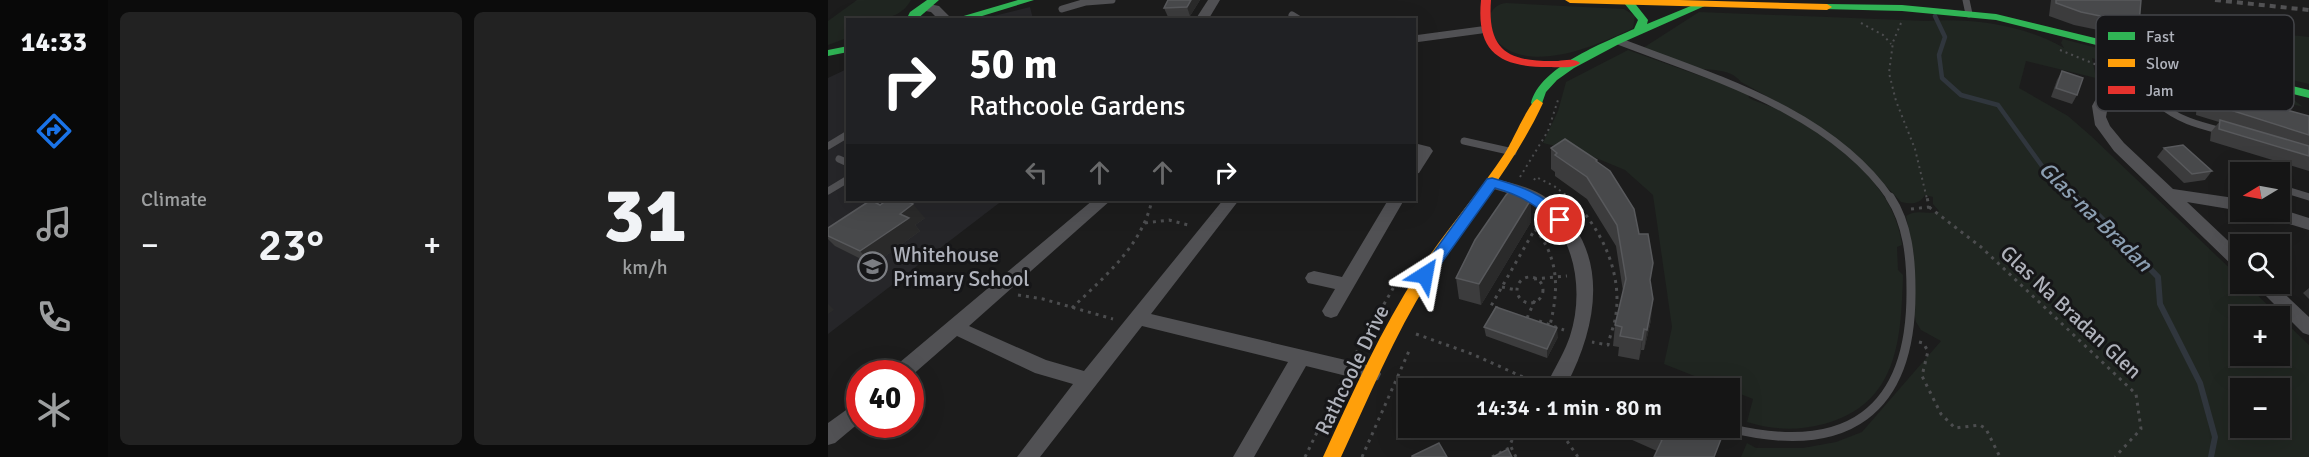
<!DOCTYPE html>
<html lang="en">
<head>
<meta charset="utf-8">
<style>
	:root { --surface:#151515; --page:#222; --text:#f1f3f6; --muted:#9d9fa0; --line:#343434; --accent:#1a73e8 }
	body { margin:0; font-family:Signika,sans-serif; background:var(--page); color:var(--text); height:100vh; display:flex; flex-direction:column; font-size:22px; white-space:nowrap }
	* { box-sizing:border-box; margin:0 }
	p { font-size:20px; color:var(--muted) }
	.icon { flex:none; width:33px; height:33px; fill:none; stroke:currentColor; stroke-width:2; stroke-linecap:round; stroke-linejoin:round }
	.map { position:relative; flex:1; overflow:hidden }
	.sheet { display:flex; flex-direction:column; gap:12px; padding:12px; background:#0c0c0c; width:720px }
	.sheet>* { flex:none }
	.top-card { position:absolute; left:18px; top:18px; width:570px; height:183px; border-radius:0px; box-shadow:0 6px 24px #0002,0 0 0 2px var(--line); background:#202124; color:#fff; overflow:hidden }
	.needle { width:39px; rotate:260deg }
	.tools { position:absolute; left:1402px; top:162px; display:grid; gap:12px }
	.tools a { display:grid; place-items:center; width:60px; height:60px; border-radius:0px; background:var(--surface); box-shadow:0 6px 24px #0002,0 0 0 2px var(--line); font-size:30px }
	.speed { position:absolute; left:18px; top:360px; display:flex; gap:12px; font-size:30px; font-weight:700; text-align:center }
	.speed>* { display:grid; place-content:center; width:78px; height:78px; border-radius:50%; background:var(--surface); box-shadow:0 6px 24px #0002,0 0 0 2px var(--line); line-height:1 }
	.speed .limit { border:9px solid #d22; background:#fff; color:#111 }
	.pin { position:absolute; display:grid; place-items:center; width:51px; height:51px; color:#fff; margin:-26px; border:3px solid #fff; border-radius:50%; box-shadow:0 2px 6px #0007 }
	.me { position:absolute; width:66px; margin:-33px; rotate:34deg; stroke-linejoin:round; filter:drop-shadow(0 0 4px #0008) }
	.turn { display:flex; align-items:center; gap:21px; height:126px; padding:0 24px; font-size:27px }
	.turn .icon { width:78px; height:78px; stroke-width:2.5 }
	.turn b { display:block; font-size:42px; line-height:51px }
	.lanes { display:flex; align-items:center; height:57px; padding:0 24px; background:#0003; justify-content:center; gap:30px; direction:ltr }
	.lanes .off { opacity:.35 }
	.big { font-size:45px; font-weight:600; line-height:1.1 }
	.sheet .card { flex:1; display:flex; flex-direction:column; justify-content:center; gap:9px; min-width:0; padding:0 21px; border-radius:9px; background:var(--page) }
	.sheet .dial { align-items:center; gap:0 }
	.dial b { font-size:78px; line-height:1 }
	.heat { display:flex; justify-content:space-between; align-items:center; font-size:33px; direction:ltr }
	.sheet .tiles { flex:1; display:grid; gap:12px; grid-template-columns:repeat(2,1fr) }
	.trip { position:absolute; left:570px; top:378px; width:342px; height:60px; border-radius:0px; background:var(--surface); box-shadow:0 6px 24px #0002,0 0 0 2px var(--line); font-weight:600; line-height:60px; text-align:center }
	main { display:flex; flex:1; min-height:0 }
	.menu { display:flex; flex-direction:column; width:108px; justify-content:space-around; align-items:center; background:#080808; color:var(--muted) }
	.menu .icon { width:42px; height:42px }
	.menu .active { color:var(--accent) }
	.menu b { font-size:27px; color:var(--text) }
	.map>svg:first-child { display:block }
	.built { fill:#262629 }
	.green { fill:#202621; fill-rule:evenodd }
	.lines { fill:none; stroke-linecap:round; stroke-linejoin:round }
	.stream-far1 { stroke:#30363d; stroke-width:4.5 }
	.stream { stroke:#30363d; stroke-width:6 }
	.path-far1 { stroke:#4c4d4f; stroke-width:2; stroke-dasharray:2 4; stroke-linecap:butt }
	.path { stroke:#4c4d4f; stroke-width:3; stroke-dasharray:3 5; stroke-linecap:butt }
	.lane-far1 { stroke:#515154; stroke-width:7 }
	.lane { stroke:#515154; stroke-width:9 }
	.street { fill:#515154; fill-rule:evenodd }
	.fast { fill:#30b455; fill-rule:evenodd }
	.slow { fill:#ff9f0a; fill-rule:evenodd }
	.jam { fill:#e5322d; fill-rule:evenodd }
	.rail { stroke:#515153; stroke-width:4; stroke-dasharray:6 5; stroke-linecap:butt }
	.wall { fill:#3c3c3d }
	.shaded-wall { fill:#2a2a2a }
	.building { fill:#48494b; stroke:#58595c; stroke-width:1.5 }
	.route { fill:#1a73e8; stroke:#114b97; stroke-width:1.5 }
	.labels { text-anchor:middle; stroke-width:6; stroke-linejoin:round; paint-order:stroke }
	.poi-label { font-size:21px; fill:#afb2bb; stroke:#161618; text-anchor:start }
	.street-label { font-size:21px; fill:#afb2bb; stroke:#161618 }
	.water-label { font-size:22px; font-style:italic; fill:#8b9eb1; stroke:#161618 }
	.key { fill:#161618; stroke:#444549; stroke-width:1.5 }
	.key-label { font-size:16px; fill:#afb2bb }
</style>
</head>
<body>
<main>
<nav class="menu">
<b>14:33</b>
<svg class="icon active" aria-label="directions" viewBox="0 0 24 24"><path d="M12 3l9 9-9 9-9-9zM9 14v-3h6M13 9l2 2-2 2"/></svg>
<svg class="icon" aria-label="music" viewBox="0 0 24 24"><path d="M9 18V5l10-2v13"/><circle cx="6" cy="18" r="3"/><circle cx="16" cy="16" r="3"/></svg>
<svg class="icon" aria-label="phone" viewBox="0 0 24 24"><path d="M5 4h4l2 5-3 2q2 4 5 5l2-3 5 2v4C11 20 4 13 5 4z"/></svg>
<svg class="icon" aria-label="climate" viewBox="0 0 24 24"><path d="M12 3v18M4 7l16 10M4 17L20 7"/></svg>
</nav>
<section class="sheet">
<div class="tiles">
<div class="card"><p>Climate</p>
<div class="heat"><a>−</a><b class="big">23°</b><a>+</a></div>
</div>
<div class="card dial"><b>31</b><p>km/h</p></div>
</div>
</section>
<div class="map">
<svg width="1481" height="457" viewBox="0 0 1481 457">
	<rect width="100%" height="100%" fill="#1c1c1c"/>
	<g class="built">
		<polygon points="202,7 205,19 154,19"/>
		<polygon points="19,69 20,200 175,200 0,334 0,78"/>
	</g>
	<g class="green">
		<path d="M29,0H83C71,23 41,20 20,20L19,38L0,45V21Z"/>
		<path d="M678,3L796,9L807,16L805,28C766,47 685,83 659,26C662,14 664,5 678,3Z"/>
		<path d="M871,12L1099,21C1145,18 1196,25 1236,48L1233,43L1235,39L1466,100L1475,107L1382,83L1334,74L1315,67L1299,68L1264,58L1268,78L1198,61L1191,88L1240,116L1263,136L1413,279V284H1418L1451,316H1413V356H1452V317L1481,345V457H913L919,443L928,448H975L1008,442L1034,432L1113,341L1093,330L1088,322L1085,307L1086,255L1078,216C1089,208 1100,216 1111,211L1105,204V197L1097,195C1091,205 1083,204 1073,202L1041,168L973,115L913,82C902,68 885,71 869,68C851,65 832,54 815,48ZM1413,388H1452V428H1413Z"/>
		<polygon points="1445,33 1481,37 1481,84 1443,75 1437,34"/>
		<path d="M800,50L920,93L921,98C933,104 944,106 955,112C1005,140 1067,183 1074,245L1069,247L1070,270L1075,275C1073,340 1070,404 996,424C969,431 945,430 919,422L925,399L836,364L844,327L825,195L797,170L756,153L715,143L730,111L738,82Z"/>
	</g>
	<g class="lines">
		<polyline class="stream-far1" points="1107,16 1117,37 1111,55 1114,78 1133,95 1170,105 1222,177 1249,199"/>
		<polyline class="stream" points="1248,197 1271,216 1330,277 1332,304 1372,383 1387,437 1383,457"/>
		<g class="path-far1">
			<polyline points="1033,23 1055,35 1063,44"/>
			<polyline points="1073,23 1065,42 1061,73 1068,101 1087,149 1099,199"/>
			<polyline points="1232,50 1289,73"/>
			<polyline points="692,177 720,131 730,100"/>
			<polyline points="706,180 708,177 726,186 743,199"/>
		</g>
		<g class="path">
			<path d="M742,197C772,227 794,270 788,314C787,324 782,335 780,345L764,342"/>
			<polyline points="1101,207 1153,247 1308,394 1313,429 1287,457"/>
			<polyline points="1083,209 1101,207 1099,197"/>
			<polyline points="317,223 341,220 364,226"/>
			<path d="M707,229C731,258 731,289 722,325"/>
			<circle cx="702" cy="290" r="13"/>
			<polyline points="706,279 739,276"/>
			<polyline points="674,287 688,290"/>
			<polyline points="190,295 215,299 285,319"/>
			<path d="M244,308C276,277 314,246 324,200"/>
			<polyline points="670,308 663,306 711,222"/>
			<polyline points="699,318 707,300"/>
			<polyline points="711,321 736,330"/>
			<polyline points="588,334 644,354 715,386"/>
			<polyline points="1091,342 1095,343 1100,351 1094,376 1113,414 1127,428 1152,425 1158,429 1172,457"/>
			<polyline points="528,353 571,278"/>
			<polyline points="730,428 750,457"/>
			<polyline points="477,457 513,383"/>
			<polyline points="534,457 581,351"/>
			<polyline points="664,457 683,447"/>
			<polyline points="688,457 682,445 689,428"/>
		</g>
		<g class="lane-far1">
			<polyline points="1138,0 1141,14"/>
			<polyline points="234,9 258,2 284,0"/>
			<polyline points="464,15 472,20"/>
			<polyline points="586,39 653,30"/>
			<path d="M790,41C884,77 1003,111 1063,199"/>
			<path d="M1334,81L1332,104C1350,120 1371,125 1394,131"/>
			<polyline points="636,141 685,152"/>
			<polyline points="0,146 20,134"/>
			<polyline points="11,159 20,163"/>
			<polyline points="1452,188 1481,197"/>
			<polyline points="0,191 20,179"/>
			<polyline points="1408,199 1413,179"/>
		</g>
		<g class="lane">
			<polyline points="1407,204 1409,197"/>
			<path d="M901,428C1019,457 1084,412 1083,290C1083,259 1080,224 1062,197"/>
		</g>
		<g class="street">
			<polygon points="380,0 392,0 380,20 367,20"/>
			<polygon points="96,3 111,6 125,20 111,20 103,12 92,10 90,7"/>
			<path d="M1325,76L1358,80L1402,91L1404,94L1397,98C1362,89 1312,72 1281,100L1278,117L1282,126L1296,143L1345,189L1413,199V211L1359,202L1413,253V270L1407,268L1286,151L1267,125L1264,106C1276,82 1300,78 1325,76Z"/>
			<polygon points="586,143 602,147 605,151 591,173 586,174"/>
			<path d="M664,178C683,183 705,187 720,199C783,248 771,322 739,384L732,386L725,384L722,378C729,364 737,351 742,336C757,290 747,228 702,203C689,195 673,191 658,187L656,183Z"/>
			<polygon points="265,200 283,200 141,326 218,360 256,371 395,200 411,200 323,314 543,366 550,368 553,374 550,380 543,382 478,366 426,457 405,457 460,362 314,326 212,457 189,457 245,384 207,373 129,336 82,377 82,374 63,374 65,368"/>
			<polygon points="560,200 576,200 509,316 503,318 497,316 494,311 507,289 480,283 477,278 480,273 486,271 514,277"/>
			<polygon points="1452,209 1481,218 1481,230 1435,216 1433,212"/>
			<polygon points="1426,284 1446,284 1481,317 1481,335 1475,333"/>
			<polygon points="32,400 32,422 7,443 0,445 0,423"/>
		</g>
		<g class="fast">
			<polygon points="99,0 111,0 88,20 78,20 82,12"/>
			<polygon points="190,0 206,0 141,20 122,20"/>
			<path d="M801,0L805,1L820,20L819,24L870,3L874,2L879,5L791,44L746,68L729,80L718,92L713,106H705L703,103C712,67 775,43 806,29L810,20L796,3Z"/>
			<polygon points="999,4 1074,5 1168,14 1481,90 1481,98 1168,20 1074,11 995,9 994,7"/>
			<polygon points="20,46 20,52 0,56 0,50"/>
		</g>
		<g class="slow">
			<polygon points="737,0 852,0 999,4 1004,7 999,10 742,3"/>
			<path d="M709,99L715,103C685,168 638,220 601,280C566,336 541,397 513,457H495C524,394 553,329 591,271C618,230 650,194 677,153C684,143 701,102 709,99Z"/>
		</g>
		<path class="jam" d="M653,0H663C659,52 681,62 730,61C738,60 746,58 752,63C745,69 730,67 720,67C671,67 648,52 653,0Z"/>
		<polyline class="rail" points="1387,0 1481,10"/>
	</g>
	<g class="wall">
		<polygon points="340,0 372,0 362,16 340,17 336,8"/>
		<polygon points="1223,0 1313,0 1311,24 1304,37 1246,25 1221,16"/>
		<polygon points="1234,71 1249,95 1244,104 1223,97 1229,80"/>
		<polygon points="1378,88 1481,116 1481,171 1382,141 1383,132 1391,122 1368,115 1369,100"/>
		<polygon points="723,148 769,162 822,285 823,320 816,350 813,350 811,360 790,356 791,347 785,346 787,325 795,291 788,246 759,199 727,176 727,172 723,169"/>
		<polygon points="1336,148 1384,171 1377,180 1356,183 1329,157"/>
		<polygon points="702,194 703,222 653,305 631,299 628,278"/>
		<polygon points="97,218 87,225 92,231 45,265 7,246 0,239 0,228"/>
		<polygon points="1481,288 1481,299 1475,293"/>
		<polygon points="656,327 730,337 719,358 658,336"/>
		<polygon points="803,428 890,451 829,451 802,439"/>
	</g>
	<g class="shaded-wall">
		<polygon points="363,0 372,0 362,16 359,7"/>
		<polygon points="702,194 703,222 653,305 651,284"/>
		<polygon points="85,204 97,218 87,225 92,231 45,265 32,251 72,214"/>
		<polygon points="825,299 823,320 816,350 819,330"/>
		<polygon points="0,304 6,310 0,314"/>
		<polygon points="729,328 730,337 719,358 719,349"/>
		<polygon points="816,329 813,350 811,360 814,340"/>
	</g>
	<g class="building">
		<polygon points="340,0 363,0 359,7 336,8"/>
		<polygon points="1228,0 1313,0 1311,24 1253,12 1228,3"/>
		<polygon points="1234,71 1255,78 1249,95 1228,88"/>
		<polygon points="1378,88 1481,116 1481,135 1377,102"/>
		<polygon points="1392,120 1481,146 1481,156 1391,129"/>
		<polygon points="737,139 769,160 768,161 782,171 806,209 811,234 820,234 825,263 822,280 825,299 819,330 816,329 814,340 792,336 794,327 787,325 798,279 789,225 759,177 727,155 729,153 723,148"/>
		<polygon points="1355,145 1384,171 1364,174 1336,148"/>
		<polygon points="684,189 702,194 698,200 702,201 651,284 628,278 647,240 678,195"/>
		<polygon points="43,200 52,205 59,200 76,200 85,204 72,214 81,218 32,251 0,236 0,228"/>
		<polygon points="668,307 729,328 719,349 656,327"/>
		<polygon points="804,428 866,428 893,439 886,457 826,457 834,440"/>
		<polygon points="611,443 619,457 584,457 584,456"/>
		<polygon points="680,449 684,457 665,457"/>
	</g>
	<path class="route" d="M664,178C695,187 713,193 737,216V223H727C709,205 692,195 667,188L602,279H592L590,275L592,271L659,179Z"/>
	<defs>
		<symbol id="school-ring" viewBox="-11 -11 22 22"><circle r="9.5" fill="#161618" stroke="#7c7e83" stroke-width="1.5"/><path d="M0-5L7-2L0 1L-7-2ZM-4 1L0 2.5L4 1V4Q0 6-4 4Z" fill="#7c7e83"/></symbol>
	</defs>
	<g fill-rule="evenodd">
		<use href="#school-ring" x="28" y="250" width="33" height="33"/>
	</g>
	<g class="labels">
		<g class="poi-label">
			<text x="65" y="262">Whitehouse<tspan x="65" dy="24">Primary School</tspan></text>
		</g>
		<g class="street-label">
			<text transform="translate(1243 312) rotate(43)" y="7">Glas Na Bradan Glen</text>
			<text transform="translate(524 370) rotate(-64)" y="7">Rathcoole Drive</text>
		</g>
		<g class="water-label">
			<text transform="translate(1268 216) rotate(44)" y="8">Glas-na-Bradan</text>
		</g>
	</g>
	<rect x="1268" y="15" width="198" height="96" rx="9" class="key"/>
	<rect x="1280" y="32" width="27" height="8" fill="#30b455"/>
	<rect x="1280" y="59" width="27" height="8" fill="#ff9f0a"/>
	<rect x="1280" y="86" width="27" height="8" fill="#e5322d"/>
	<g class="key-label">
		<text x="1318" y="42">Fast</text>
		<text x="1318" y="69">Slow</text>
		<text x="1318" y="96">Jam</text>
	</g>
</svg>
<div class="tools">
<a><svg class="needle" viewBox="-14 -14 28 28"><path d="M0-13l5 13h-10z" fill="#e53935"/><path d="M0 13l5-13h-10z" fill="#9d9fa0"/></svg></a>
<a><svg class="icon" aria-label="search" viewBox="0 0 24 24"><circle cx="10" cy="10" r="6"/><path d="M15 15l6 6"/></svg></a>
<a>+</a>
<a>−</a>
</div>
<div class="speed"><div class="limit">40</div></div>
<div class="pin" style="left:732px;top:220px;background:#d93025"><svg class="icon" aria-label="arrive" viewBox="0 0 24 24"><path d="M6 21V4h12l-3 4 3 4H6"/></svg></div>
<svg class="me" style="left:597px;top:275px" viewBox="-20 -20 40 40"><path d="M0-17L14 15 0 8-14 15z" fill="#1a73e8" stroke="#fff" stroke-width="4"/></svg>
<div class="trip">14:34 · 1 min · 80 m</div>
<div class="top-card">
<div class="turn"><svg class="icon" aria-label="right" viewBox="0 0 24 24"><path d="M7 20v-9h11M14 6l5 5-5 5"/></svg><div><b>50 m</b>Rathcoole Gardens</div></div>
<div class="lanes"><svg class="icon off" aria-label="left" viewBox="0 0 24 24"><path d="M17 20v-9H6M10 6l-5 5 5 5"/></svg><svg class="icon off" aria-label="ahead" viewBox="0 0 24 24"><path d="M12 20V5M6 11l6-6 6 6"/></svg><svg class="icon off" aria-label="ahead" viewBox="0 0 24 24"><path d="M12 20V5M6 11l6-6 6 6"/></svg><svg class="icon" aria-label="right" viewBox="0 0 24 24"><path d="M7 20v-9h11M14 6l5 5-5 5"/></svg></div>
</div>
</div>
</main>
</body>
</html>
